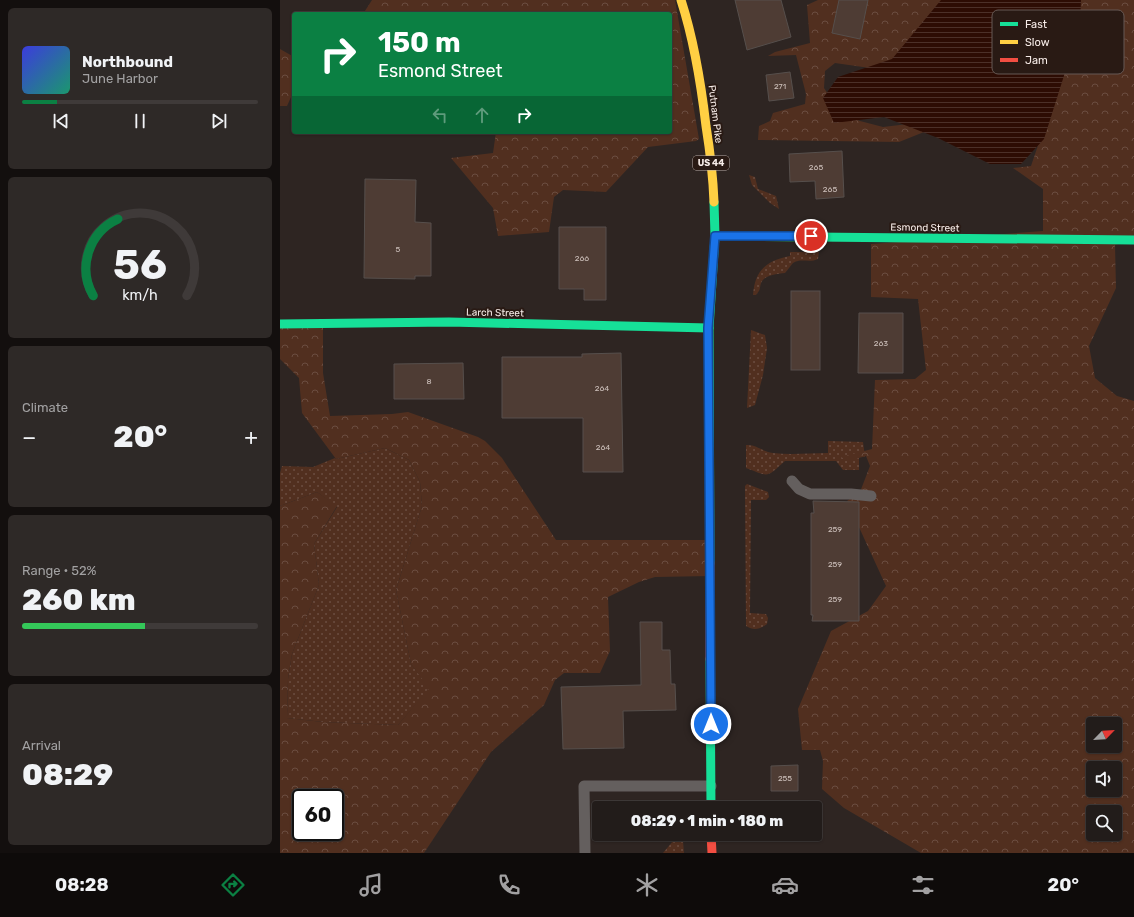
<!DOCTYPE html>
<html lang="en">
<head>
<meta charset="utf-8">
<style>
	:root { --surface:#221c1a; --page:#2e2927; --text:#f1f3f6; --muted:#a2a1a2; --line:#3f3a39; --accent:#0b8043 }
	body { margin:0; font-family:Rubik,sans-serif; background:var(--page); color:var(--text); height:100vh; display:flex; flex-direction:column; font-size:15px; white-space:nowrap }
	* { box-sizing:border-box; margin:0 }
	p { font-size:13px; color:var(--muted) }
	.icon { flex:none; width:22px; height:22px; fill:none; stroke:currentColor; stroke-width:2; stroke-linecap:round; stroke-linejoin:round }
	.map { position:relative; flex:1; overflow:hidden }
	.sheet { display:flex; flex-direction:column; gap:8px; padding:8px; background:#130f0e; width:280px }
	.sheet>* { flex:none }
	.hud { position:absolute; left:12px; top:12px; width:380px; height:122px; border-radius:4px; box-shadow:0 1px 3px #0004,0 0 0 1px var(--line); background:#0b8043; color:#fff; overflow:hidden }
	.needle { width:26px; rotate:65deg }
	.fabs { position:absolute; left:806px; top:717px; display:grid; gap:8px }
	.fabs a { display:grid; place-items:center; width:36px; height:36px; border-radius:4px; background:var(--surface); box-shadow:0 1px 3px #0004,0 0 0 1px var(--line); font-size:20px }
	.speed { position:absolute; left:12px; top:789px; display:flex; gap:8px; font-size:20px; font-weight:700; text-align:center }
	.speed>* { display:grid; place-content:center; width:52px; height:52px; border-radius:50%; background:var(--surface); box-shadow:0 1px 3px #0004,0 0 0 1px var(--line); line-height:1 }
	.speed .limit { border:2px solid #111; border-radius:6px; background:#fff; color:#111 }
	.pin { position:absolute; display:grid; place-items:center; width:34px; height:34px; color:#fff; margin:-17px; border:2px solid #fff; border-radius:50%; box-shadow:0 1px 4px #0007 }
	.me { position:absolute; width:44px; margin:-22px; rotate:0deg; stroke-linejoin:round; filter:drop-shadow(0 0 3px #0008) }
	.turn { display:flex; align-items:center; gap:14px; height:84px; padding:0 20px; font-size:18px }
	.turn .icon { width:52px; height:52px; stroke-width:2.5 }
	.turn b { display:block; font-size:28px; line-height:34px }
	.lanes { display:flex; align-items:center; height:38px; padding:0 20px; background:#0003; justify-content:center; gap:20px; direction:ltr }
	.lanes .off { opacity:.35 }
	.big { font-size:30px; font-weight:800; line-height:1.1 }
	.sheet .widget { flex:1; display:flex; flex-direction:column; justify-content:center; gap:6px; min-width:0; padding:0 14px; border-radius:6px; background:var(--page) }
	.sheet .dial { align-items:center; gap:0 }
	.dial svg { height:104px; overflow:visible; fill:none; stroke:var(--line); stroke-width:7; stroke-linecap:round; text-anchor:middle }
	.dial text { fill:var(--text); stroke:none }
	.song { display:flex; align-items:center; gap:12px }
	.cover { width:48px; height:48px; border-radius:6px; background:linear-gradient(135deg,hsl(240 70% 55%),hsl(160 70% 35%)) }
	.played { height:4px; border-radius:2px; background:linear-gradient(90deg,var(--accent) 15%,var(--line) 15%) }
	.keys { display:flex; justify-content:space-around; direction:ltr }
	.heat { display:flex; justify-content:space-between; align-items:center; font-size:22px; direction:ltr }
	.charge { height:6px; border-radius:3px; background:linear-gradient(90deg,#34c759 52%,var(--line) 0) }
	.trip { position:absolute; left:312px; top:801px; width:230px; height:40px; border-radius:4px; background:var(--surface); box-shadow:0 1px 3px #0004,0 0 0 1px var(--line); font-weight:800; line-height:40px; text-align:center }
	.tab-bar { display:flex; height:64px; justify-content:space-around; align-items:center; background:#0e0b0a; color:var(--muted) }
	.tab-bar .icon { width:28px; height:28px }
	.tab-bar .selected { color:var(--accent) }
	.tab-bar b { font-size:18px; color:var(--text) }
	main { display:flex; flex:1; min-height:0 }
	.map>svg:first-child { display:block }
	.grass { fill:url(#grass-dots) }
	.forest { fill:url(#forest-crowns); fill-rule:evenodd }
	.water { fill:url(#water-rules) }
	.building { fill:#4e3c34; stroke:#564f4c }
	.lines { fill:none; stroke-linecap:round; stroke-linejoin:round }
	.lane { stroke:#645f5e; stroke-width:11 }
	.fast { stroke:#16e098; stroke-width:9 }
	.slow { stroke:#ffcf43; stroke-width:9 }
	.jam { stroke:#f24e42; stroke-width:9 }
	.route-casing { stroke:#114b97; stroke-width:10 }
	.route { stroke:#1a73e8; stroke-width:7 }
	.labels { text-anchor:middle; stroke-width:4; stroke-linejoin:round; paint-order:stroke }
	.number-label { font-size:8px; fill:#cdc0bb }
	.shield { fill:#291a14; stroke:#b9ada8; stroke-width:1 }
	.shield-label { font-size:9px; font-weight:bold; fill:#f7ece8 }
	.street-label { font-size:10px; fill:#f7ece8; stroke:#291a14 }
	.key { fill:#291a14; stroke:#675954; stroke-width:1 }
	.key-label { font-size:11px; fill:#f7ece8 }
</style>
</head>
<body>
<main>
<section class="sheet">
<div class="widget">
<div class="song"><i class="cover"></i><div><b>Northbound</b><p>June Harbor</p></div></div>
<div class="played"></div>
<div class="keys"><svg class="icon" aria-label="previous" viewBox="0 0 24 24"><path d="M18 5L8 12l10 7zM5 5v14"/></svg><svg class="icon" aria-label="pause" viewBox="0 0 24 24"><path d="M8 5v14M16 5v14"/></svg><svg class="icon" aria-label="next" viewBox="0 0 24 24"><path d="M6 5l10 7-10 7zM19 5v14"/></svg></div>
</div>
<div class="widget dial"><svg viewBox="0 0 100 80">
<path d="M14 69A42 42 0 1 1 86 69"/>
<path d="M14 69A42 42 0 0 1 33 10" stroke="#0b8043"/>
<text x="50" y="56" font-size="32" font-weight="700">56</text>
<text x="50" y="72" font-size="11">km/h</text>
</svg></div>
<div class="widget"><p>Climate</p>
<div class="heat"><a>−</a><b class="big">20°</b><a>+</a></div>
</div>
<div class="widget"><p>Range · 52%</p><b class="big">260 km</b><div class="charge"></div></div>
<div class="widget"><p>Arrival</p><b class="big">08:29</b></div>
</section>
<div class="map">
<svg width="854" height="853" viewBox="0 0 854 853">
	<defs>
		<pattern id="grass-dots" width="8" height="8" patternUnits="userSpaceOnUse"><rect width="8" height="8" fill="#512f1f"/><path d="M2 2h.1M6 6h.1" fill="none" stroke="#6b4d40" stroke-width="1.8" stroke-linecap="round"/></pattern>
		<pattern id="forest-crowns" width="20" height="18" patternUnits="userSpaceOnUse"><rect width="20" height="18" fill="#512f1f"/><path d="M2 6a3 3 0 1 1 6 0M12 15a3 3 0 1 1 6 0" fill="none" stroke="#6b4d40"/></pattern>
		<pattern id="water-rules" width="6" height="5" patternUnits="userSpaceOnUse"><rect width="6" height="5" fill="#2d0c03"/><path d="M0 2.5h6" fill="none" stroke="#4c3028"/></pattern>
	</defs>
	<rect width="100%" height="100%" fill="#2e2522"/>
	<g class="grass">
		<polygon points="469,175 475,177 478,189 496,196 499,209 490,203 472,185"/>
		<path d="M510,252H539L538,259C530,263 520,258 513,263C510,266 508,270 505,273C497,274 484,275 481,283C479,290 481,289 476,295H473C475,270 486,261 510,256Z"/>
		<polygon points="471,330 485,335 487,348 483,375 475,405 467,408"/>
		<path d="M548,441L583,442L585,457L579,456V470H563L556,461H505C486,478 490,477 466,468V445C476,444 483,452 493,453C511,455 530,453 548,453Z"/>
		<polygon points="105,448 129,460 140,482 142,506 116,590 131,664 150,688 118,725 43,722 7,718 8,679 12,654 39,585 34,544 57,507 37,492 0,506 0,473 2,466 33,467 55,458 56,459"/>
		<path d="M467,484L488,492L489,497L486,500H471L470,613L486,614L488,618L487,624C480,629 474,631 466,626L465,486Z"/>
		<polygon points="393,841 403,841 404,853 383,853"/>
	</g>
	<g class="forest">
		<polygon points="92,0 395,0 419,139 416,141 368,147 326,192 283,190 274,197 269,232 218,236 213,208 171,158 213,153 216,132 390,132 390,14 83,14"/>
		<polygon points="538,0 665,0 634,45 597,69 555,63 545,71 544,88 559,111 580,121 603,127 645,122 654,128 619,142 478,140 479,126 490,121 493,113 525,104 526,94 516,55 488,56 495,52 530,43 527,5"/>
		<path d="M773,0H854V239L835,245L836,288L809,346L815,378L837,396L854,401V853H641L564,808L542,789L543,761L540,750H522L518,709L551,631L588,611L606,586L567,501L580,492L590,466L586,456L568,461L561,457L592,449L595,380L635,379L646,370L638,299L591,297V244L763,231V189L733,168L751,166L771,107ZM813,724H835V746H813ZM813,768H835V790H813ZM813,812H835V834H813Z"/>
		<polygon points="0,49 14,57 14,96 11,97 7,106 0,106"/>
		<path d="M0,322L43,323V373L50,416L112,414L128,412L198,437L205,441L222,458L276,540H430V576L375,577L359,582L328,597L330,651L320,673H284L275,680L264,705L211,752L144,853H0V506L37,492L57,506L34,544L39,585L12,654L8,679L7,718L43,722L118,725L149,688L131,664L116,590L142,506L140,482L129,460L105,448L56,459L22,413L19,378L0,359ZM21,798H55V832H21Z"/>
	</g>
	<polygon class="water" points="661,0 801,0 800,25 764,139 741,164 710,164 658,138 604,117 554,123 543,98 558,77 612,59"/>
	<g class="building">
		<polygon points="455,0 501,0 511,37 467,50"/>
		<polygon points="559,0 588,0 580,39 552,33"/>
		<polygon points="510,72 514,98 489,101 486,75"/>
		<polygon points="562,151 564,197 536,199 535,181 510,182 509,154"/>
		<polygon points="85,179 136,180 135,222 151,223 151,276 135,276 135,279 84,278"/>
		<polygon points="279,227 326,227 326,300 304,300 304,289 279,289"/>
		<rect x="511" y="291" width="29" height="79"/>
		<polygon points="579,313 623,313 623,373 578,373"/>
		<polygon points="341,353 343,472 303,472 303,418 222,418 222,357 302,357 302,354"/>
		<polygon points="183,363 184,399 114,399 114,364"/>
		<polygon points="533,501 579,502 579,621 532,621 533,615 531,615 531,513 534,513"/>
		<polygon points="360,622 382,622 382,650 390,650 391,684 395,684 396,710 343,711 344,748 283,749 281,687 361,685"/>
		<polygon points="518,765 518,791 491,791 491,766"/>
	</g>
	<g class="lines">
		<g class="lane">
			<polyline points="512,481 519,489 530,494 571,494 591,496"/>
			<polyline points="305,853 304,786 431,786"/>
		</g>
		<g class="fast">
			<polyline points="435,236 854,240"/>
			<polyline points="0,324 169,322 429,328"/>
			<polyline points="430,563 429,328 435,236 434,202"/>
			<polyline points="430,659 431,808"/>
		</g>
		<path class="slow" d="M401,0C414,40 421,83 426,126C430,151 433,176 434,202"/>
		<g class="jam">
			<polyline points="430,563 430,659"/>
			<polyline points="431,834 432,853"/>
		</g>
	</g>
	<g class="lines">
		<defs>
			<polyline id="route" points="431,724 428,328 435,236 531,236"/>
		</defs>
		<use href="#route" class="route-casing"/>
		<use href="#route" class="route"/>
	</g>
	<g class="labels">
		<g class="number-label">
			<text x="500" y="89">271</text>
			<text x="536" y="170">265</text>
			<text x="550" y="192">265</text>
			<text x="118" y="252">5</text>
			<text x="302" y="261">266</text>
			<text x="601" y="346">263</text>
			<text x="149" y="384">8</text>
			<text x="322" y="391">264</text>
			<text x="323" y="450">264</text>
			<text x="555" y="532">259</text>
			<text x="555" y="567">259</text>
			<text x="555" y="602">259</text>
			<text x="505" y="781">255</text>
		</g>
		<rect class="shield" x="413" y="156" width="36" height="14" rx="3"/>
		<g class="shield-label">
			<text x="431" y="166">US 44</text>
		</g>
		<g class="street-label">
			<text transform="translate(436 114) rotate(83)" y="4">Putnam Pike</text>
			<text transform="translate(645 227) rotate(1)" y="4">Esmond Street</text>
			<text transform="translate(215 312) rotate(1)" y="4">Larch Street</text>
		</g>
	</g>
	<rect x="712" y="10" width="132" height="64" rx="6" class="key"/>
	<rect x="720" y="22" width="18" height="4" fill="#16e098"/>
	<rect x="720" y="40" width="18" height="4" fill="#ffcf43"/>
	<rect x="720" y="58" width="18" height="4" fill="#f24e42"/>
	<g class="key-label">
		<text x="745" y="28">Fast</text>
		<text x="745" y="46">Slow</text>
		<text x="745" y="64">Jam</text>
	</g>
</svg>
<div class="fabs">
<a><svg class="needle" viewBox="-14 -14 28 28"><path d="M0-13l5 13h-10z" fill="#e53935"/><path d="M0 13l5-13h-10z" fill="#a2a1a2"/></svg></a>
<a><svg class="icon" aria-label="sound" viewBox="0 0 24 24"><path d="M4 9h4l5-4v14l-5-4H4zM17 9q2 3 0 6"/></svg></a>
<a><svg class="icon" aria-label="search" viewBox="0 0 24 24"><circle cx="10" cy="10" r="6"/><path d="M15 15l6 6"/></svg></a>
</div>
<div class="speed"><div class="limit">60</div></div>
<div class="pin" style="left:531px;top:236px;background:#d93025"><svg class="icon" aria-label="arrive" viewBox="0 0 24 24"><path d="M6 21V4h12l-3 4 3 4H6"/></svg></div>
<svg class="me" style="left:431px;top:724px" viewBox="-20 -20 40 40"><circle r="17" fill="#1a73e8" stroke="#fff" stroke-width="3"/><path d="M0-11L8 9 0 5-8 9z" fill="#fff"/></svg>
<div class="trip">08:29 · 1 min · 180 m</div>
<div class="hud">
<div class="turn"><svg class="icon" aria-label="right" viewBox="0 0 24 24"><path d="M7 20v-9h11M14 6l5 5-5 5"/></svg><div><b>150 m</b>Esmond Street</div></div>
<div class="lanes"><svg class="icon off" aria-label="left" viewBox="0 0 24 24"><path d="M17 20v-9H6M10 6l-5 5 5 5"/></svg><svg class="icon off" aria-label="ahead" viewBox="0 0 24 24"><path d="M12 20V5M6 11l6-6 6 6"/></svg><svg class="icon" aria-label="right" viewBox="0 0 24 24"><path d="M7 20v-9h11M14 6l5 5-5 5"/></svg></div>
</div>
</div>
</main>
<nav class="tab-bar">
<b>08:28</b>
<svg class="icon selected" aria-label="directions" viewBox="0 0 24 24"><path d="M12 3l9 9-9 9-9-9zM9 14v-3h6M13 9l2 2-2 2"/></svg>
<svg class="icon" aria-label="music" viewBox="0 0 24 24"><path d="M9 18V5l10-2v13"/><circle cx="6" cy="18" r="3"/><circle cx="16" cy="16" r="3"/></svg>
<svg class="icon" aria-label="phone" viewBox="0 0 24 24"><path d="M5 4h4l2 5-3 2q2 4 5 5l2-3 5 2v4C11 20 4 13 5 4z"/></svg>
<svg class="icon" aria-label="climate" viewBox="0 0 24 24"><path d="M12 3v18M4 7l16 10M4 17L20 7"/></svg>
<svg class="icon" aria-label="car" viewBox="0 0 24 24"><path d="M5 17H2v-5l4-1 3-4h7l3 4 3 1v5h-3M9 17h6M6 11h13"/><circle cx="7" cy="17" r="2"/><circle cx="17" cy="17" r="2"/></svg>
<svg class="icon" aria-label="filters" viewBox="0 0 24 24"><path d="M4 7h16M4 17h16"/><circle cx="9" cy="7" r="2"/><circle cx="15" cy="17" r="2"/></svg>
<b>20°</b>
</nav>
</body>
</html>
